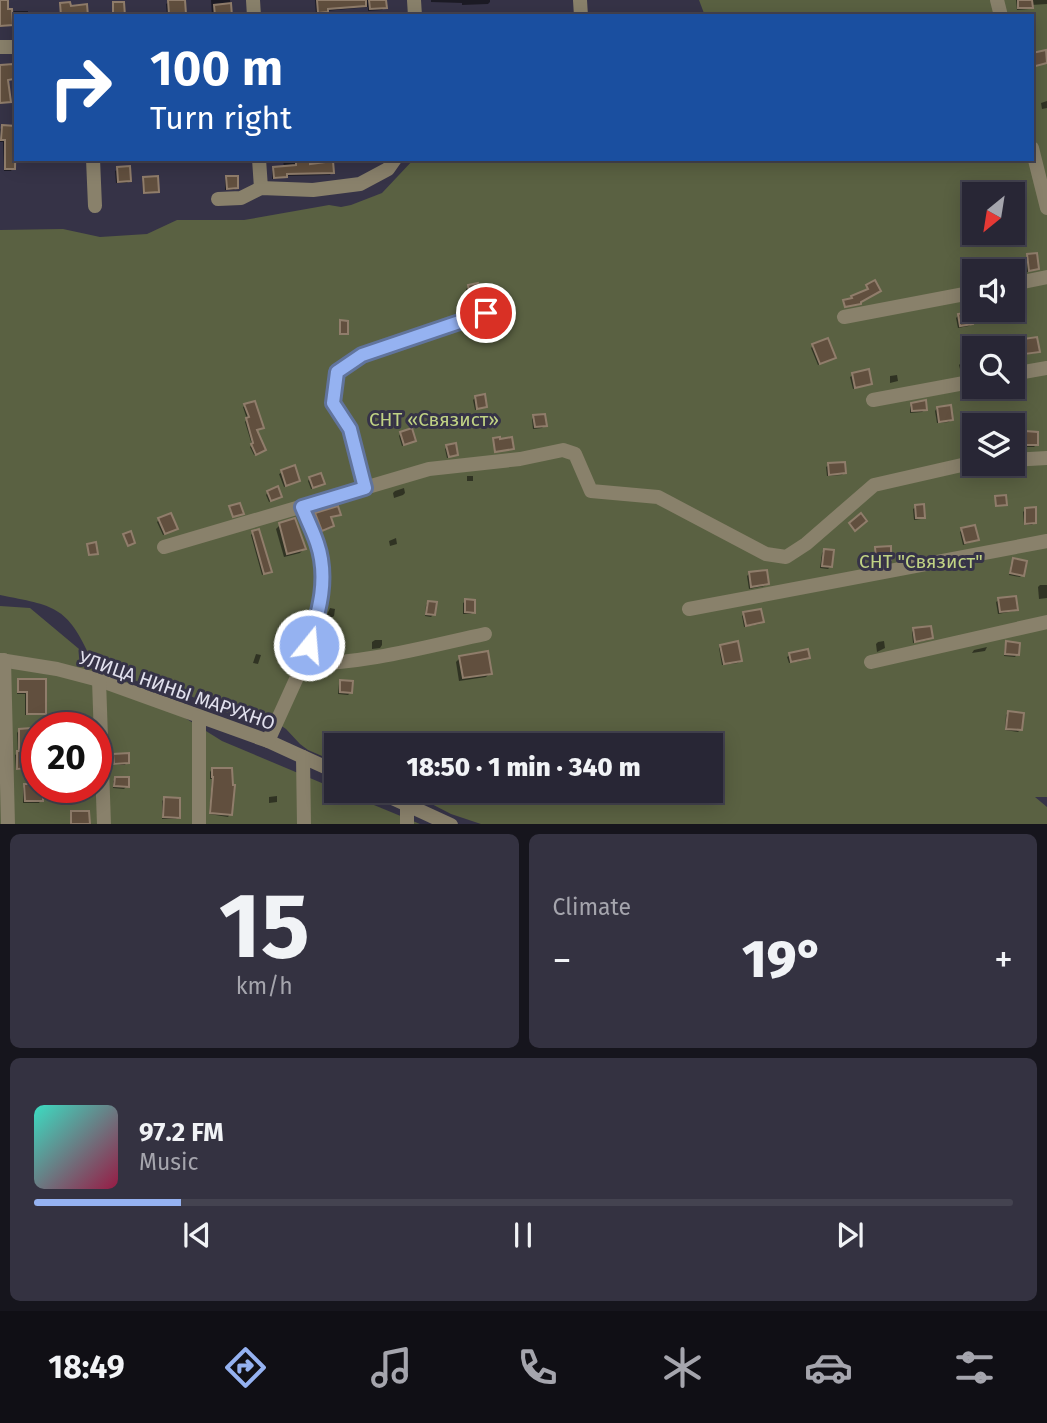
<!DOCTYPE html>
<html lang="en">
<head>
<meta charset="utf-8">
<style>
	:root { --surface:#282635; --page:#343241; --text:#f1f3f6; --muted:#a5a5ad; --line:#444350; --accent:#95b2f1 }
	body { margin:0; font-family:"Fira Sans",sans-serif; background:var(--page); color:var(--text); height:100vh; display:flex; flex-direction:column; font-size:26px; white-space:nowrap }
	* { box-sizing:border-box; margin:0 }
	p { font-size:23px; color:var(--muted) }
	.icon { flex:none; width:38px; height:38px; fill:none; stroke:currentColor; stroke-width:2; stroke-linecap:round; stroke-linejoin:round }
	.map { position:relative; height:824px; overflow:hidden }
	.side { display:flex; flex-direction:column; gap:10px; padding:10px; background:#16151d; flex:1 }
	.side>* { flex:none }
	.banner { position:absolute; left:14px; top:14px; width:1020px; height:147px; border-radius:0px; box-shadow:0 4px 18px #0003,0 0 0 2px var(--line); background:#1a4fa0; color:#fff; overflow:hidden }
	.needle { width:46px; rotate:210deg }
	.controls { position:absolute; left:962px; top:182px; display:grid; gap:14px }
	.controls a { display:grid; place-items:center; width:63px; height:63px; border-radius:0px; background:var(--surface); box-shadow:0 4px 18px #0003,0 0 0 2px var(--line); font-size:35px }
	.speed { position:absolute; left:21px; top:712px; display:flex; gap:14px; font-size:35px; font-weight:700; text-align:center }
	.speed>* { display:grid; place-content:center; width:91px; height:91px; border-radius:50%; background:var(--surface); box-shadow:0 4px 18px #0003,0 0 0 2px var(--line); line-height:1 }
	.speed .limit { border:10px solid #d22; background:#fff; color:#111 }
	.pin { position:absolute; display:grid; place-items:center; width:60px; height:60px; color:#fff; margin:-30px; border:4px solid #fff; border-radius:50%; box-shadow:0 2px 7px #0007 }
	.me { position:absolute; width:77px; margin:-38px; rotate:17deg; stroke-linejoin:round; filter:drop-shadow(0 0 5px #0008) }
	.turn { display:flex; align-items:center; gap:24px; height:147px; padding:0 21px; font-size:32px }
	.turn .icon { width:91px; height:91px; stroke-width:2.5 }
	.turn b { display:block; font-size:49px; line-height:60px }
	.big { font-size:52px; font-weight:800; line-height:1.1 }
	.side .widget { flex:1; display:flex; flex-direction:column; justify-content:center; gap:10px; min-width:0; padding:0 24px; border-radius:10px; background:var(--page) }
	.side .dial { align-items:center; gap:0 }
	.dial b { font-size:91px; line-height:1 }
	.song { display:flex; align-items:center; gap:21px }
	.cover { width:84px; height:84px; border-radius:10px; background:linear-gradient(135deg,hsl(170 70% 55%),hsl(340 70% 35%)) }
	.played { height:7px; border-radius:4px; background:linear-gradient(90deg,var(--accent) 15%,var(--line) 15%) }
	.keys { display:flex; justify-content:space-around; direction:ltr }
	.heat { display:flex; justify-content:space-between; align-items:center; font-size:38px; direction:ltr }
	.side .tiles { flex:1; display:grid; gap:10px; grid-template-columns:1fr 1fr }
	.widget:last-child { grid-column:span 2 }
	.trip { position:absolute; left:324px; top:733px; width:399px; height:70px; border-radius:0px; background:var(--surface); box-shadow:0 4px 18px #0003,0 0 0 2px var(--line); font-weight:800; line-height:70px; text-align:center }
	.tabs { display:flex; height:112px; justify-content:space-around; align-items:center; background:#100f15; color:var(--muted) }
	.tabs .icon { width:49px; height:49px }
	.tabs .on { color:var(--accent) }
	.tabs b { font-size:32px; color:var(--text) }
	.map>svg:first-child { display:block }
	.green { fill:#5a6142; fill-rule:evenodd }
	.shadow { fill:#0007 }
	.building { fill:#614f3e; stroke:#907d6b; stroke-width:2 }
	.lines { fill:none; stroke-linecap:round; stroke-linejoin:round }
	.minor { stroke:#89816b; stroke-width:14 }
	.route-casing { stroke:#61749d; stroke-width:18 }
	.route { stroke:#95b2f1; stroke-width:12 }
	.labels { text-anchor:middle; stroke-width:6; stroke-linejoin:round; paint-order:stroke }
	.park-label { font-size:19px; fill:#c0d284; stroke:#363347 }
	.street-label { font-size:19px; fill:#e2e1ee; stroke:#363347 }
</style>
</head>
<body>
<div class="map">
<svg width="1047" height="825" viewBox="0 0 1047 825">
	<rect width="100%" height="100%" fill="#363347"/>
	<path class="green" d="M699,0H1047V797H1035L1047,807V824H481L451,814L422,799L405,791H710V746H336V762L308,750L300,744L286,729L262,713L250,716L219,711L191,696L118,676L222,741L336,789V791H340L420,824H0V606L30,608L91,659C67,605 54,606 0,595V230L63,229L100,237L147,234L177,220H244L329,205L341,207L351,205L382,193L414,159H1032V16H705ZM975,194H1013V233H975ZM975,271H1013V310H975ZM975,348H1013V387H975ZM975,425H1013V464H975ZM37,728H96V788H37Z"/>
	<g class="shadow">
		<polygon points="0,0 6,0 7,11 28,11 28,16 16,16 16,25 0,27"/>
		<polygon points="211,0 230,0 231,16 212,16"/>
		<polygon points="315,0 384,0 385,7 382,10 368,11 368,7 326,11 324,14 316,15"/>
		<polygon points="431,0 490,0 490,2 488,4 462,5 462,3 431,2"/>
		<polygon points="1016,0 1047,0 1047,4 1031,5 1029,9 1017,10"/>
		<polygon points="169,2 184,13 182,15 167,16 166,4"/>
		<polygon points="1047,101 1047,108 1042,109 1041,103"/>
		<polygon points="3,127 13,168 11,171 4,171 3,142 0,142 0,129"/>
		<polygon points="283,159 302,159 302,162 308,166 332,172 330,175 286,176 283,178 272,179 272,171 274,169 284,168"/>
		<polygon points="118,169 130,180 127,183 116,183 115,171"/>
		<polygon points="144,178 157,191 155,193 143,194 142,181"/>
		<polygon points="227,178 236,188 234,190 225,190 225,180"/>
		<polygon points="1028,256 1038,268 1035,270 1027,272 1025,258"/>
		<polygon points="469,287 479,294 476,297 468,298 466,289"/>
		<polygon points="958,316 972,323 969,326 958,328 956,318"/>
		<polygon points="1024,341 1038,351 1035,353 1023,355 1022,343"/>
		<polygon points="813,346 834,357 818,365 811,348"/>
		<polygon points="975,361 975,371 965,373 965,369 960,369 959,365 961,363"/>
		<polygon points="853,375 870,383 868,385 853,389 850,377"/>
		<polygon points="897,375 898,381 890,383 890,376"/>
		<polygon points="475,398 486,406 483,408 475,410 473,400"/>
		<polygon points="912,404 925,410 922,412 910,413 910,407"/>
		<polygon points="245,406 262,427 255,431 262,451 254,455 250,447 252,445 245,422 247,419 243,407"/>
		<polygon points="937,408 951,419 949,422 937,423 935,411"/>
		<polygon points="534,417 545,425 542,428 533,429 532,419"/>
		<polygon points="401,433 411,443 402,446 399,436"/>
		<polygon points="1026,433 1036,445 1034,447 1023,447 1024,435"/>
		<polygon points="447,447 457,454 454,456 447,458 445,449"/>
		<polygon points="829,465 844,473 842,475 827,476 826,467"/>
		<polygon points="294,467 298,481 284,487 279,474"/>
		<polygon points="473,476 473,481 467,481 467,476"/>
		<polygon points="310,478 323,484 311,489 308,481"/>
		<polygon points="404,488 405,493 403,495 394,498 393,493 395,491"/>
		<polygon points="268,492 280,496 269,502 266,495"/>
		<polygon points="916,507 923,517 921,519 914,520 913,509"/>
		<polygon points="1026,509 1034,523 1032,525 1024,525 1023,512"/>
		<polygon points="316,514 339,514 330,518 332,526 331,528 320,532 314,516"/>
		<polygon points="159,520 173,531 163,535 157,522"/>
		<polygon points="280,525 304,549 300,553 284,557 276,529"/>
		<polygon points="962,530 977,539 975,541 963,545 960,532"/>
		<polygon points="253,533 270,571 262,575 251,535"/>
		<polygon points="396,538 397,544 390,546 389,541"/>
		<polygon points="876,549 889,559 887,562 874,562 874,551"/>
		<polygon points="824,551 831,566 828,569 820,568 822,553"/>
		<polygon points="1013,560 1022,575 1020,577 1009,575 1011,563"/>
		<polygon points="749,574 767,583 765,586 749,589 747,576"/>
		<polygon points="1040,585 1047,585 1047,598 1039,599 1038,587"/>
		<polygon points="999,600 1016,609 1014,611 998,614 996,602"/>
		<polygon points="466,601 473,612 471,614 463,614 463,603"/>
		<polygon points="428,603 434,614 431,617 425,616 426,605"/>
		<polygon points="330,608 335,609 334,616 331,618 326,617"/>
		<polygon points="744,614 762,622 760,624 744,627 742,616"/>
		<polygon points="914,629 931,638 928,640 913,643 912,632"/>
		<polygon points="375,640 382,640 382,645 380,648 372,649 372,642"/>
		<polygon points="884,641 885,648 877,652 876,644 878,642"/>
		<polygon points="1007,643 1017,654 1015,657 1004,656 1005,645"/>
		<polygon points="721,646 740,660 738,663 722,665 719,648"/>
		<polygon points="987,647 985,651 972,653 974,650"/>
		<polygon points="256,654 261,655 258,664 253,663"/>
		<polygon points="790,655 808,657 806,660 789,663 787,657"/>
		<polygon points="460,658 490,673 486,677 459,681 456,662"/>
		<polygon points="19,681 44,713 42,715 25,715 25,694 17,694 17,683"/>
		<polygon points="341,682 351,692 348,695 338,694 339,684"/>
		<polygon points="1008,713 1021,729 1018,732 1005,730 1006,715"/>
		<polygon points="19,730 34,768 31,770 16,770 15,755 18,753 17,733"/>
		<polygon points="114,756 127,762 125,765 112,765 112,758"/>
		<polygon points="212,769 230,814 228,817 209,814 212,779 210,779 210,772"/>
		<polygon points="116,779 127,786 124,789 113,788 113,781"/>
		<polygon points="25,786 41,788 41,800 39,803 23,803 23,788"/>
		<polygon points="277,796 277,802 269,803 269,797"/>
		<polygon points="164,799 178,817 176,819 162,819 162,801"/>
	</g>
	<g class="building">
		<polygon points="0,0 8,0 8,9 12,9 13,25 0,26"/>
		<polygon points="168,0 185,0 186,14 169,15"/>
		<polygon points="317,0 366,0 366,6 328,9 328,12 318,13"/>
		<polygon points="369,0 386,0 387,8 370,9"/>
		<polygon points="1018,0 1032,0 1033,8 1018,8"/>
		<polygon points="70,2 71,6 87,4 88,16 61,16 60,3"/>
		<polygon points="113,2 124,2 125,16 113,16"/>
		<polygon points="231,3 232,16 215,16 214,5"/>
		<polygon points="1046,50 1047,63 1032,67 1032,53"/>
		<polygon points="13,64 14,79 8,80 11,102 0,103 0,65"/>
		<polygon points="2,125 16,126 15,169 5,169 5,140 1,140"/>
		<polygon points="296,161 310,161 310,164 333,161 334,173 287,174 287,177 274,178 273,167 296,165"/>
		<polygon points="130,166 131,181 118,182 117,167"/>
		<polygon points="158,176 159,192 144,193 143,177"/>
		<polygon points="226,176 238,176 238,188 227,189"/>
		<polygon points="1037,253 1039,269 1029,271 1027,254"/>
		<polygon points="875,280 881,291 861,302 861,304 845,307 843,300 852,298 851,296 868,289 866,285"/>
		<polygon points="478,283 481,295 470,297 468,285"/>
		<polygon points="971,312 973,324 960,326 958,314"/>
		<polygon points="340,320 348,321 348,334 340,334"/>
		<polygon points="1037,337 1040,352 1025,354 1023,339"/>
		<polygon points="828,338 836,358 820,364 812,344"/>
		<polygon points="869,369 872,384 855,388 852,373"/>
		<polygon points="485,394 487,407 477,409 475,396"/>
		<polygon points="926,400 927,410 912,411 911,403"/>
		<polygon points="255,401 264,428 257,430 266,450 256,455 251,444 253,443 246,418 249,417 244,404"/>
		<polygon points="951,405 953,420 939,422 937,407"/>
		<polygon points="545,414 547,426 535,427 533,415"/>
		<polygon points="412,428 416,441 404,445 400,432"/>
		<polygon points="1025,431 1038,432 1038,445 1025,445"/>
		<polygon points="500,437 500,439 512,437 514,449 495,452 493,438"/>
		<polygon points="456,443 458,455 449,457 446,445"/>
		<polygon points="845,462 846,473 829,475 828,463"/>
		<polygon points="295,465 300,481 286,486 281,470"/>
		<polygon points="321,473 325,484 313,488 309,477"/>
		<polygon points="278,486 282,497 271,501 267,491"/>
		<polygon points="1006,495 1007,505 996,506 995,496"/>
		<polygon points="240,503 244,514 233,517 229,506"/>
		<polygon points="924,504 925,518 916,518 915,505"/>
		<polygon points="338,506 341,515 331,517 334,526 322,531 315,513"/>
		<polygon points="1036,507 1036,523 1025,524 1025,508"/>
		<polygon points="171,513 178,529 165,534 158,518"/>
		<polygon points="861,513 867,521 855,531 849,523"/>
		<polygon points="295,518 306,549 287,554 279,523"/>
		<polygon points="975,525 979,540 965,543 961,528"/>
		<polygon points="259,529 272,572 264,574 252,531"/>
		<polygon points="131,531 135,543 128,546 123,534"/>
		<polygon points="96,542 98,554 89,555 87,544"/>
		<polygon points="891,546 891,560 876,561 875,547"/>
		<polygon points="824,549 834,550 832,567 822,566"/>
		<polygon points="1013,558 1027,561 1024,576 1010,573"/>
		<polygon points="767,570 769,584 751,587 749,572"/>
		<polygon points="1016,596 1018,610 1000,612 998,598"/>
		<polygon points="465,599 475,600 475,613 465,612"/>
		<polygon points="428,601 437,602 435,615 426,614"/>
		<polygon points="761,609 764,622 746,626 743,612"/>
		<polygon points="931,626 933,638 915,642 913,628"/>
		<polygon points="738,641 742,661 724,664 720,645"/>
		<polygon points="1006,641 1020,643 1019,655 1005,654"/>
		<polygon points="808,649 810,658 791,662 789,653"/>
		<polygon points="488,651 492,674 463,678 459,656"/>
		<polygon points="18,679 46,679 46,714 27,714 27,692 18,692"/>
		<polygon points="340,680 353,681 352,693 340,692"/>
		<polygon points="1008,711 1024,713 1022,730 1006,729"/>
		<polygon points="31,728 32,751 35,751 35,768 17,769 17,751 19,751 19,729"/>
		<polygon points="129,753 129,763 114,764 113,754"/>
		<polygon points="212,768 232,768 233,785 235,785 232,815 210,813 213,777 212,777"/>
		<polygon points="115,777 129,777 129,787 114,786"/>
		<polygon points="24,784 37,784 37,788 43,788 43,801 25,801"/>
		<polygon points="164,797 180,798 180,818 163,817"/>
		<polygon points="71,811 89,811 90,824 71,824"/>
	</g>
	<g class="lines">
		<g class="minor">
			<polyline points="253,0 254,16"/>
			<polyline points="414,0 415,16"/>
			<polyline points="580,0 581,16"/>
			<polyline points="997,0 1001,16"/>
			<polyline points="0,47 16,47"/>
			<polyline points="1032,148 1047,208"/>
			<polyline points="93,159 95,206"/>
			<polyline points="259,159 261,188"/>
			<polyline points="218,199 241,198 261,188 313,190 360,184 388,169 395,159"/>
			<polyline points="1013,284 1047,277"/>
			<polyline points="844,317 975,292"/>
			<polyline points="1013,374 1047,368"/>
			<polyline points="873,400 975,381"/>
			<polyline points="1013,460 1047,458"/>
			<polyline points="365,488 350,429 333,403 337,372 362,355 486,313"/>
			<polyline points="164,547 429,469 520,459 563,450 575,454 591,491 658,497 766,554 786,557 806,544 874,485 975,462"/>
			<polyline points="689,609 1047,541"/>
			<polyline points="0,660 57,669 99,680 268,741 336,772"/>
			<polyline points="4,660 8,825"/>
			<polyline points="871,662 1047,622"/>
			<path d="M303,664C365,664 425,647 485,634"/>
			<polyline points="99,680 104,825"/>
			<polyline points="199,717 199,825"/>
			<polyline points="268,741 303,664 320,607 323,578 317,544 301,507"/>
			<polyline points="303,757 304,825"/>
			<polyline points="377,791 451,825"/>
			<polyline points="407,825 407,805"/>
		</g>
	</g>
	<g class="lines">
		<defs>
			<path id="route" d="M309,645C319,611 329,578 317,543C313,531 307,519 302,507L365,488L350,429L333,403L337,372L362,355L486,313"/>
		</defs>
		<use href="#route" class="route-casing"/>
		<use href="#route" class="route"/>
	</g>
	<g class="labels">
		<g class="park-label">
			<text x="434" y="426">СНТ «Связист»</text>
			<text x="921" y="568">СНТ "Связист"</text>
		</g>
		<g class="street-label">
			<text transform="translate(177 690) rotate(19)" y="7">УЛИЦА НИНЫ МАРУХНО</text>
		</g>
	</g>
</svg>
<div class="controls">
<a><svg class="needle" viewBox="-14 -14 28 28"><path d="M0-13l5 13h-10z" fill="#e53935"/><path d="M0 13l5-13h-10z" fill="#a5a5ad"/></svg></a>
<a><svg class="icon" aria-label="sound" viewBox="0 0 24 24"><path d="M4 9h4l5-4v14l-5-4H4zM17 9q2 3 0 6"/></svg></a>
<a><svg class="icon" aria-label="search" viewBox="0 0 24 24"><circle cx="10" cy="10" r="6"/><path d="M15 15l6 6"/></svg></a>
<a><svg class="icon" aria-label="layers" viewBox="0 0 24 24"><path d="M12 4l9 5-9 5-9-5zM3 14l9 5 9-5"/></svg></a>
</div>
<div class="speed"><div class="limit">20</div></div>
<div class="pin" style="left:486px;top:313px;background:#d93025"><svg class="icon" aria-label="arrive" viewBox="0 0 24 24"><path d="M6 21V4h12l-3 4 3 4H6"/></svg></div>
<svg class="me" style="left:309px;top:645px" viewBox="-20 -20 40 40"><circle r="17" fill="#95b2f1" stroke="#fff" stroke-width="3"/><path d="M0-11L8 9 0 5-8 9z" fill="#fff"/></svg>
<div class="trip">18:50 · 1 min · 340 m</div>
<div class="banner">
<div class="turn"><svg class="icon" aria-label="right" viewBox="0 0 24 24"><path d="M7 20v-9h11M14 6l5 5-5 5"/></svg><div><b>100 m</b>Turn right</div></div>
</div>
</div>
<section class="side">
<div class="tiles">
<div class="widget dial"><b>15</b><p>km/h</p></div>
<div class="widget"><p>Climate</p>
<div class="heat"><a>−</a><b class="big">19°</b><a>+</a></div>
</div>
<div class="widget">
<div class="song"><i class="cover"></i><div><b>97.2 FM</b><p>Music</p></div></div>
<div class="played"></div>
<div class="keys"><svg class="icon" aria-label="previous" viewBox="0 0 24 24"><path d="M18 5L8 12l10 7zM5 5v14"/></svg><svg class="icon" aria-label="pause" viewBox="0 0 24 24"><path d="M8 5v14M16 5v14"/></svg><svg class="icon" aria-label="next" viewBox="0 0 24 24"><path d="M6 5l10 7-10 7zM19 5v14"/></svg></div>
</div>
</div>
</section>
<nav class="tabs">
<b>18:49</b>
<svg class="icon on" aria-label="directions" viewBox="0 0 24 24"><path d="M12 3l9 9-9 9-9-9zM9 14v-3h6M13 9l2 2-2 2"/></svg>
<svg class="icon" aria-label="music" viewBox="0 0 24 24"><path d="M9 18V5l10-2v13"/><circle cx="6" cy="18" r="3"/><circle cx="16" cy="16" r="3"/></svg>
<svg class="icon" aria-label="phone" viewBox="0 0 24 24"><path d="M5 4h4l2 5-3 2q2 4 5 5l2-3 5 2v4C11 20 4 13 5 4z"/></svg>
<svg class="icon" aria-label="climate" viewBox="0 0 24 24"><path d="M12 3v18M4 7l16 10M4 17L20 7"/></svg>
<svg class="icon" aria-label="car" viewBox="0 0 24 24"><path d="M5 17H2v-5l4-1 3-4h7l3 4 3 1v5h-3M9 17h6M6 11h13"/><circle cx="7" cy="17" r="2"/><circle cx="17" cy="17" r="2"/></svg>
<svg class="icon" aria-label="filters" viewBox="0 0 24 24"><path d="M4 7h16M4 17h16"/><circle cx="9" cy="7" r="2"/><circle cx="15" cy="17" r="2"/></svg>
</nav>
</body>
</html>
